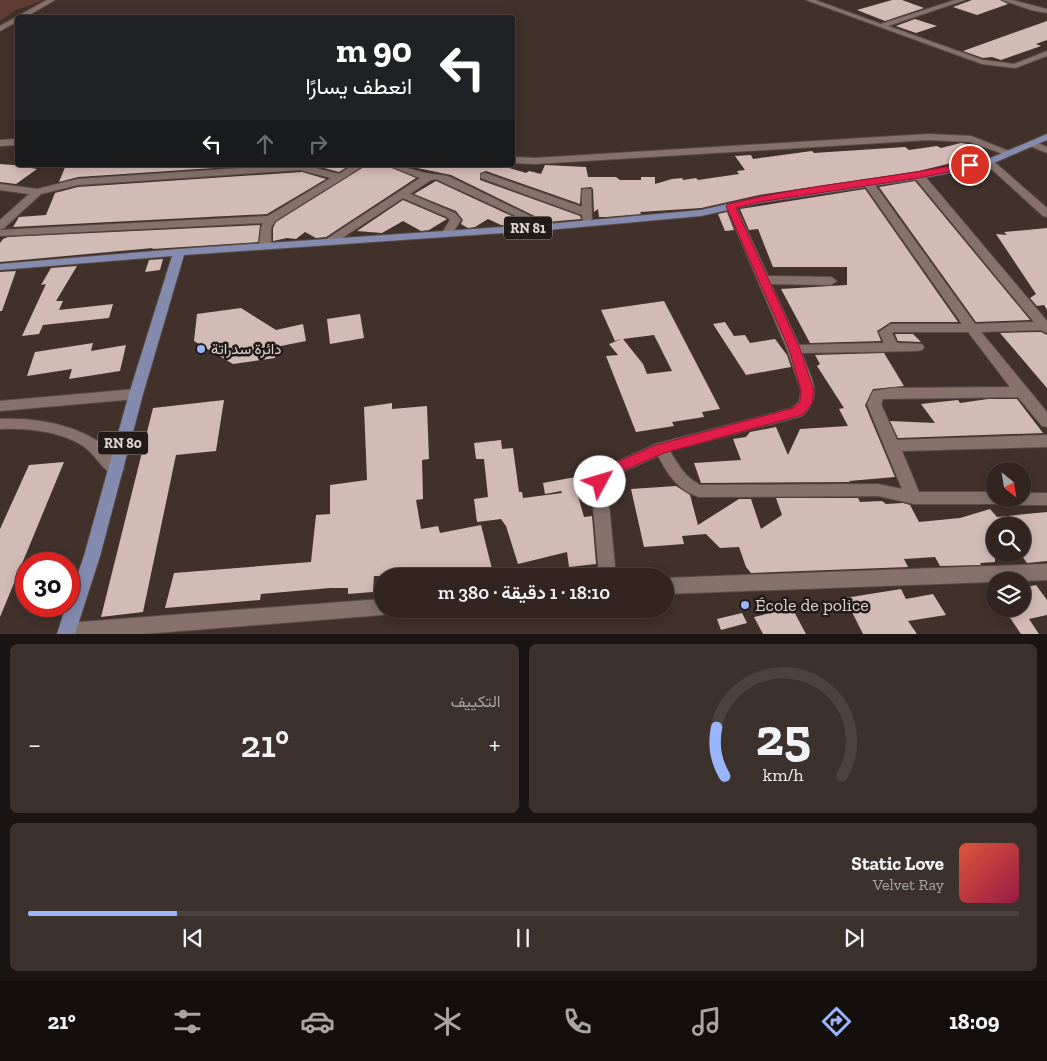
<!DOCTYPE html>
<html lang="ar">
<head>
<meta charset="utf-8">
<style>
	:root { --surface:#322520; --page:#3d312d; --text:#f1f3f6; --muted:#a8a5a5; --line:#4d423e; --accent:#98b5fd }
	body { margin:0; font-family:"Zilla Slab",Vazirmatn,serif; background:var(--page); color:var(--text); direction:rtl; height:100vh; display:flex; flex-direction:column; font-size:19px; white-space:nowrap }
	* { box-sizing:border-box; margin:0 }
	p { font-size:16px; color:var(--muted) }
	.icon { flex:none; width:28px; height:28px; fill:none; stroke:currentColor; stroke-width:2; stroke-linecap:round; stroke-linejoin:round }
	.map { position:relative; height:634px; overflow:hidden; direction:ltr }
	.drawer { display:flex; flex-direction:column; gap:10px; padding:10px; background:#1c1412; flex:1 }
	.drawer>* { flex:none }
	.guide { position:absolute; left:15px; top:15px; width:500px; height:152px; border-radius:5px; box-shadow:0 2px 12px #0003,0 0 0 1px var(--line); direction:rtl; background:#202124; color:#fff; overflow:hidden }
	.needle { width:32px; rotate:150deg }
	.tools { position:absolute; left:986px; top:462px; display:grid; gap:10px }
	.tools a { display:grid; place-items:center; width:45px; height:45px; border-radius:50%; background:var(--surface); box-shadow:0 2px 12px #0003,0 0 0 1px var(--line); font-size:25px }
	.speed { position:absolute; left:15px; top:552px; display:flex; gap:10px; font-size:25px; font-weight:700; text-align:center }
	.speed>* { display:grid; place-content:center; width:65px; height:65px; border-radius:50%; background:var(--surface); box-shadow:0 2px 12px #0003,0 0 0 1px var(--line); line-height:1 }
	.speed .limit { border:8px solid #d22; background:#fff; color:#111 }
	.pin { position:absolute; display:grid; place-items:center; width:42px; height:42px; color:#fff; margin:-21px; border:2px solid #fff; border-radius:50%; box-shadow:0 1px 5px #0007 }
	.me { position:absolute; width:55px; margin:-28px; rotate:51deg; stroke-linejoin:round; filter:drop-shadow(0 0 4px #0008) }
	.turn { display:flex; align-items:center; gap:18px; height:105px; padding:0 20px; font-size:22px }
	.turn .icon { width:65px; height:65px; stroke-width:2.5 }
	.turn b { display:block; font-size:35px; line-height:42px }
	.lanes { display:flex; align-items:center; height:48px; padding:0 20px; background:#0003; justify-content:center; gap:25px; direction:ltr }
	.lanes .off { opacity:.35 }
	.big { font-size:38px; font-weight:600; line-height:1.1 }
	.drawer .tile { flex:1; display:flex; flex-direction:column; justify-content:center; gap:8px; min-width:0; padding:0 18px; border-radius:8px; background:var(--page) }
	.drawer .dial { align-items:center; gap:0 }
	.dial svg { height:130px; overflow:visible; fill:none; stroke:var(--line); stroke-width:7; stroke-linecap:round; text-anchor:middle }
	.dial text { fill:var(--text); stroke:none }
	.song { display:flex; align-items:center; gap:15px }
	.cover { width:60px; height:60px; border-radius:8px; background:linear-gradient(135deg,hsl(10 70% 55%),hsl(340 70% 35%)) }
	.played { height:5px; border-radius:2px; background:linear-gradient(90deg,var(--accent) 15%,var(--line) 15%) }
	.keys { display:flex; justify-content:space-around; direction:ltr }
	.heat { display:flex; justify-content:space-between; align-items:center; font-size:28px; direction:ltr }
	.drawer .tiles { flex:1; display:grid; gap:10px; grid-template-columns:1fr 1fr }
	.tile:last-child { grid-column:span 2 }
	.trip { position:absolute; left:374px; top:568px; width:300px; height:50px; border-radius:25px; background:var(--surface); box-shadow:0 2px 12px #0003,0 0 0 1px var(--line); font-weight:600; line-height:50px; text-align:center; direction:rtl }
	.dock { display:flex; height:80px; justify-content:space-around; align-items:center; background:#140f0d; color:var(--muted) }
	.dock .icon { width:35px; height:35px }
	.dock .active { color:var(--accent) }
	.dock b { font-size:22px; color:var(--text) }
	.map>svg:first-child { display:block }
	.green { fill:#603d33 }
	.building { fill:#d2bbb4; fill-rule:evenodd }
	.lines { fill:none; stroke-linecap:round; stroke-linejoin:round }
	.street-casing { stroke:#5b4c49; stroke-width:2 }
	.primary-casing { stroke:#5b4c49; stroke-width:2 }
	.street { fill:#86716b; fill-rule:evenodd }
	.primary { fill:#848baf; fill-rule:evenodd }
	.route { fill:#e11d48; stroke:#92132f }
	.poi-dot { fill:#98b5fd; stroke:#231b18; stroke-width:2 }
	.labels { text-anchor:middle; stroke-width:5; stroke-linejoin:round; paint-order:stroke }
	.shield { fill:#231b18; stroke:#a79c99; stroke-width:1 }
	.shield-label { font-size:14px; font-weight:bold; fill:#dfd3d0 }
	.poi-label { font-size:15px; fill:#dfd3d0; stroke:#231b18; text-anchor:start }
	.near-poi-label { font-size:18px; fill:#dfd3d0; stroke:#231b18; text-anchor:start }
</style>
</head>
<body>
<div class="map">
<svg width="1047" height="634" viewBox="0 0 1047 634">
	<rect width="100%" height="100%" fill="#42312b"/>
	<polygon class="green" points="0,0 44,0 16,10 0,21"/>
	<g class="building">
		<polygon points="892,0 902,0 924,8 885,21 857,10"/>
		<polygon points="972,0 1000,0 1008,4 977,15 953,7"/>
		<polygon points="915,19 937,26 916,33 896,26"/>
		<polygon points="1047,21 1047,40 1036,44 1041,46 1001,60 992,57 983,58 963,51"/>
		<polygon points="961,143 973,145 988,154 919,171 759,195 701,208 640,212 641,214 606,217 599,217 598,209 594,212 593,189 591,187 581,188 580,204 486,171 480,173 480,180 580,216 581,219 547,222 451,175 403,165 499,165 526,173 529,171 541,174 545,165 586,167 588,177 616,177 620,180 641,180 641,177 655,177 655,184 672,179 682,178 683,180 696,178 698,180 739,174 737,171 745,170 735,156 751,155 753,159 812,151 814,153 905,147 909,150 937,146 941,148"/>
		<polygon points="0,164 13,165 37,169 16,184 0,182"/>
		<polygon points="66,165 258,165 78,177 59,182"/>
		<polygon points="324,165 350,165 339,172 324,168"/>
		<polygon points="367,165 385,165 416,178 326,237 316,238 305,232 296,239 287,238 273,241 273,228 276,222"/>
		<polygon points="302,172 326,179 267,214 13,227 19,217 46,215 55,193 78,187"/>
		<polygon points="436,181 516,218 506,225 501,225 488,219 475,227 468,228 461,224 463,220 456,211 414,194"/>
		<polygon points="915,181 1030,320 976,322 879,187"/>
		<polygon points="865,189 958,322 891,322 877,331 881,341 810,343 781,289 847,285 847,267 773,267 758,229 749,230 740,209"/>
		<polygon points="403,200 447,219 429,230 421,231 403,221 382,233 357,231"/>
		<polygon points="727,212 734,230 725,231 718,214"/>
		<polygon points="260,225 258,242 152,249 153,248 0,262 0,243 3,239 8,237"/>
		<polygon points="1047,228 1047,310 1044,305 1037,306 1030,298 1036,294 996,234 1007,235 1004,232"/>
		<polygon points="163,259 160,270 145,272 149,260"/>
		<polygon points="77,266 56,301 63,301 59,310 113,304 109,318 43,325 39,334 22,336 46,284 41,285 51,268"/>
		<polygon points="16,271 2,311 0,311 0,272"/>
		<path d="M664,301L720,409L702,412L704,417L672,422L674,426L636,432L606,356L618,355L609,344L622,339L615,341L601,310ZM654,335L672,371L647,374L643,364L623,339Z"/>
		<polygon points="241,308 276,330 303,324 306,341 276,347 275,358 233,364 194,341 197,314"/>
		<polygon points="360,314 364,338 330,344 327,319"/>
		<polygon points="725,322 734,336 745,335 750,343 775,339 787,355 791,367 746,375 713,324"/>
		<polygon points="1041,332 1047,335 1047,388 1000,333"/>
		<polygon points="895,334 913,334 921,342 898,341"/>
		<polygon points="93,343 91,351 126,345 120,371 69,379 72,369 27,376 35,352"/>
		<polygon points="884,353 904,386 873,389 865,405 895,477 849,481 850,482 701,483 694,463 741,460 733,439 746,437 750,432 776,427 788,455 800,429 848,426 839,409 844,408 817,366 820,364 815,355"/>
		<polygon points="988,399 1017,399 1043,433 898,438 890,421 935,423 921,404 958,400 960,403"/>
		<polygon points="224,400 216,451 176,455 143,612 101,617 153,408"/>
		<polygon points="392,403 392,409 427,406 429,459 422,460 423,499 416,500 421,529 438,526 440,533 481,525 493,573 479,576 374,576 373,592 348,594 348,588 330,588 261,594 260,600 165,608 174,573 311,562 316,515 330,514 330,485 367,480 364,407"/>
		<polygon points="501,440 502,449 513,448 519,492 522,492 523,498 562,493 561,491 545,494 543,483 581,476 585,488 576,489 584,517 592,516 596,564 569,567 567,552 518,564 506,526 501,519 477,522 474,499 488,497 484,459 476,459 474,443"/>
		<polygon points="64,462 0,617 0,529 29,465"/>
		<polygon points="676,486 690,495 698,525 739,499 751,499 761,529 782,515 776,498 858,498 860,502 882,501 886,504 903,503 910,505 919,522 960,518 990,509 997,517 1047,512 1047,561 1027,563 1022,556 1022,526 995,526 995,562 980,563 981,565 940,566 935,557 904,559 908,567 751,573 746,567 739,547 720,548 706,534 682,536 684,544 644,547 631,489"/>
		<polygon points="1036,585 1047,600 1047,615 1029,619 1039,634 1021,634 1004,609 1022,609 1022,588"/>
		<polygon points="901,589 906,599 933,594 946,615 908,621 917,634 863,634 845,598"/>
		<polygon points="792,608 806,634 763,634 754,617"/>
		<polygon points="742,613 747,623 721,630 717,619"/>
	</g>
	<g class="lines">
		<defs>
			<g id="street">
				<polygon points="47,0 55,0 24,18 18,18 18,21 0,31 0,26"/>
				<polygon points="806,0 815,0 881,24 955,0 965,0 888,26 983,60 1014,64 1047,51 1047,56 1015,68 982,64"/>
				<polygon points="1002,0 1012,0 1047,9 1047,13 1031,10"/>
				<polygon points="928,134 971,136 1014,153 1012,155 1006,155 970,142 928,140 535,164 512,163 512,157 535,158"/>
				<polygon points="18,139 18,145 0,146 0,140"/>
				<polygon points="1033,141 1047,147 1047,153 1030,146 1030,142"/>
				<polygon points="989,159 992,160 1047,208 1047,217 1043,216 986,164 986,160"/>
				<polygon points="286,165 304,165 339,174 353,165 365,165 275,221 271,228 271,246 265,249 259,246 261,228 263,223 0,236 0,230 268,216 331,178 300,170 78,185 41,194 4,228 0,229 0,220 29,194 0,190 0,184 37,189 78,179"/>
				<path d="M387,165C402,165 412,170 426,173C434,175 441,174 450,177L553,227L552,229H544L436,179L431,180L410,194L455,213L461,220L451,235H443L442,233L450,220L447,217L403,198L333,244H325L323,242L325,240L420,178Z"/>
				<polygon points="485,173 582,207 582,191 583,189 591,189 592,219 587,222 583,221 582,215 481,178 481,174"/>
				<path d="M919,173L923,174L1047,321V333L1041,330L981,332L1047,412V427L1042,426L1018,397L883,399L881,404L897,440L1047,435V447L902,451L919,492H995V499H1002L1001,503L995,504H914L878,496L699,497C678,490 668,475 658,456L613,476L607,484L616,576H599L591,482L603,468L656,444L792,408L799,402L801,391L787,349L726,206L727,204H735L736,206L768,276L831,277L837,281L831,285L771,284L799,345L884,343L879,332L891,324H962L863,183L868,180L872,181L975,324L1034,322L915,178L914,176ZM894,332H968L1010,387L893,388L873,391L867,404L902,489L878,484L700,485C686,478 678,465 670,451L802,416C825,395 810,378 802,353L917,351L922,350L924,347L922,344L897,343L892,333Z"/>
				<polygon points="136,389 141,390 143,394 141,398 136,399 0,411 0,401"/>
				<path d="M0,419C42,417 102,428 124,469L121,473C118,474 114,475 110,473C100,466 94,453 83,446C59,431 28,428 0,429Z"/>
				<polygon points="1022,493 1047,493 1047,505 1022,505 1016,504 1014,499 1022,499"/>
				<polygon points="1047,564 1047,580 665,594 665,578"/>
				<polygon points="382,599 382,609 390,609 388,613 382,615 144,634 59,634 58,631 61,625 67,623"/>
			</g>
			<polygon id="primary" points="1047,134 1047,140 989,165 919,179 759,203 701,216 548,230 184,255 143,394 100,556 75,634 57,634 66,606 69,606 69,599 84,556 129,394 172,256 0,270 0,264 179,249 548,224 701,210 759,197 919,173 986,160"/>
		</defs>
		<use href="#street" class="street-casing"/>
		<use href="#primary" class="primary-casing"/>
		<use href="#street" class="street"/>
		<use href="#primary" class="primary"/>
	</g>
	<path class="route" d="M970,162L974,163V167L919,178L759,202L736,208L800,349L814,391L812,404L802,415L664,453L613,475L604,486L600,488L595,486L592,482L603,468L656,445L793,408L800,402L801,391L789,349L726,206L728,204C807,184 890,179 970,162Z"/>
	<g class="poi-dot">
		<circle cx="201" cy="349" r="5"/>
		<circle cx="745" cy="605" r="5"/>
	</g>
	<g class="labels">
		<g class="shield">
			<rect x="504" y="216.5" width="48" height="23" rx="4"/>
			<rect x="98" y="431.5" width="50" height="23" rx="4"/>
		</g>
		<g class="shield-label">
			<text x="528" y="233">RN 81</text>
			<text x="123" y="448">RN 80</text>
		</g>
		<g class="poi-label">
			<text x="211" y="354">دائرة سدراتة</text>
		</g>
		<g class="near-poi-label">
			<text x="755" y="611">École de police</text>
		</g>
	</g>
</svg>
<div class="tools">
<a><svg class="needle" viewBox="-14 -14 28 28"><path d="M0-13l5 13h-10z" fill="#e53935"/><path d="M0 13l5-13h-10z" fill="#a8a5a5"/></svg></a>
<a><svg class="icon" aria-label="search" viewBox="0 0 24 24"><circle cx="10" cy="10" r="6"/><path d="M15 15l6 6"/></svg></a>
<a><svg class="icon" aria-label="layers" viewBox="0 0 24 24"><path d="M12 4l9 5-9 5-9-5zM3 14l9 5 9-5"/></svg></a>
</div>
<div class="speed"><div class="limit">30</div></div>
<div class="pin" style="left:970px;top:165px;background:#d93025"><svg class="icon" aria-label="arrive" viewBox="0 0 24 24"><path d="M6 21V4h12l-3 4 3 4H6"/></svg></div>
<svg class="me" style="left:600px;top:482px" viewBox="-20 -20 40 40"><circle r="19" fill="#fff"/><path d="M0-13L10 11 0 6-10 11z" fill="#e11d48"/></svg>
<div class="trip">18:10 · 1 دقيقة · 380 m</div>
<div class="guide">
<div class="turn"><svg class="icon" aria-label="left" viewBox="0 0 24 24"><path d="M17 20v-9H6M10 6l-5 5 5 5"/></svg><div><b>90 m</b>انعطف يسارًا</div></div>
<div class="lanes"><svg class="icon" aria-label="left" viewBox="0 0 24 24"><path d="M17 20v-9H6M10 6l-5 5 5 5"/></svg><svg class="icon off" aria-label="ahead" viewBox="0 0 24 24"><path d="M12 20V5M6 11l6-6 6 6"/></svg><svg class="icon off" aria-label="right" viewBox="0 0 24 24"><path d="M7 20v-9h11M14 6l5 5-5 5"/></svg></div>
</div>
</div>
<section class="drawer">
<div class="tiles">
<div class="tile dial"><svg viewBox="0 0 100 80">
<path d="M14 69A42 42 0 1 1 86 69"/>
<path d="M14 69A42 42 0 0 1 9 39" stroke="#98b5fd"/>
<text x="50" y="56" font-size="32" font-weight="700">25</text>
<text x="50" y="72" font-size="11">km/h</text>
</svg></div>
<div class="tile"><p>التكييف</p>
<div class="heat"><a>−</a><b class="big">21°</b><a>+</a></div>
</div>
<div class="tile">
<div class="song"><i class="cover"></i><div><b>Static Love</b><p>Velvet Ray</p></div></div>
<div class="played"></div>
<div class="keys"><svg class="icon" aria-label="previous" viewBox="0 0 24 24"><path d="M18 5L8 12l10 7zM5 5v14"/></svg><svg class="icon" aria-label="pause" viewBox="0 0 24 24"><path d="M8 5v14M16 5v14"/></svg><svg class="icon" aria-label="next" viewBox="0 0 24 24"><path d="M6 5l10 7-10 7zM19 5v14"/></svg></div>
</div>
</div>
</section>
<nav class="dock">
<b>18:09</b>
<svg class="icon active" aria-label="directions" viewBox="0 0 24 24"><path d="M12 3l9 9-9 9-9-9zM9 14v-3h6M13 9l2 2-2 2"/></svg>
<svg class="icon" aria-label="music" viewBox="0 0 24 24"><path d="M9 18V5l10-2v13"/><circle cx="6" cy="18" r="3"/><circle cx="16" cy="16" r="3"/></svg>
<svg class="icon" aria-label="phone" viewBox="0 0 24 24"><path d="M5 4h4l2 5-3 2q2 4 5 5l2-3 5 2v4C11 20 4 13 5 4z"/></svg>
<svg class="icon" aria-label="climate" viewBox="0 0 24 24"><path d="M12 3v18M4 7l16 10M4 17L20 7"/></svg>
<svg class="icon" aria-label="car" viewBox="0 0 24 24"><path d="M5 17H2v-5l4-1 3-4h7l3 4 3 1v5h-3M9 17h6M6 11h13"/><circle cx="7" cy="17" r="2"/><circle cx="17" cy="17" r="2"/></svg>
<svg class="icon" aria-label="filters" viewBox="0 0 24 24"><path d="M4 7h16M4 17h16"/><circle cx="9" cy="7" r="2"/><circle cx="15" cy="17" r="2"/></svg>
<b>21°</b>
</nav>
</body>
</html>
